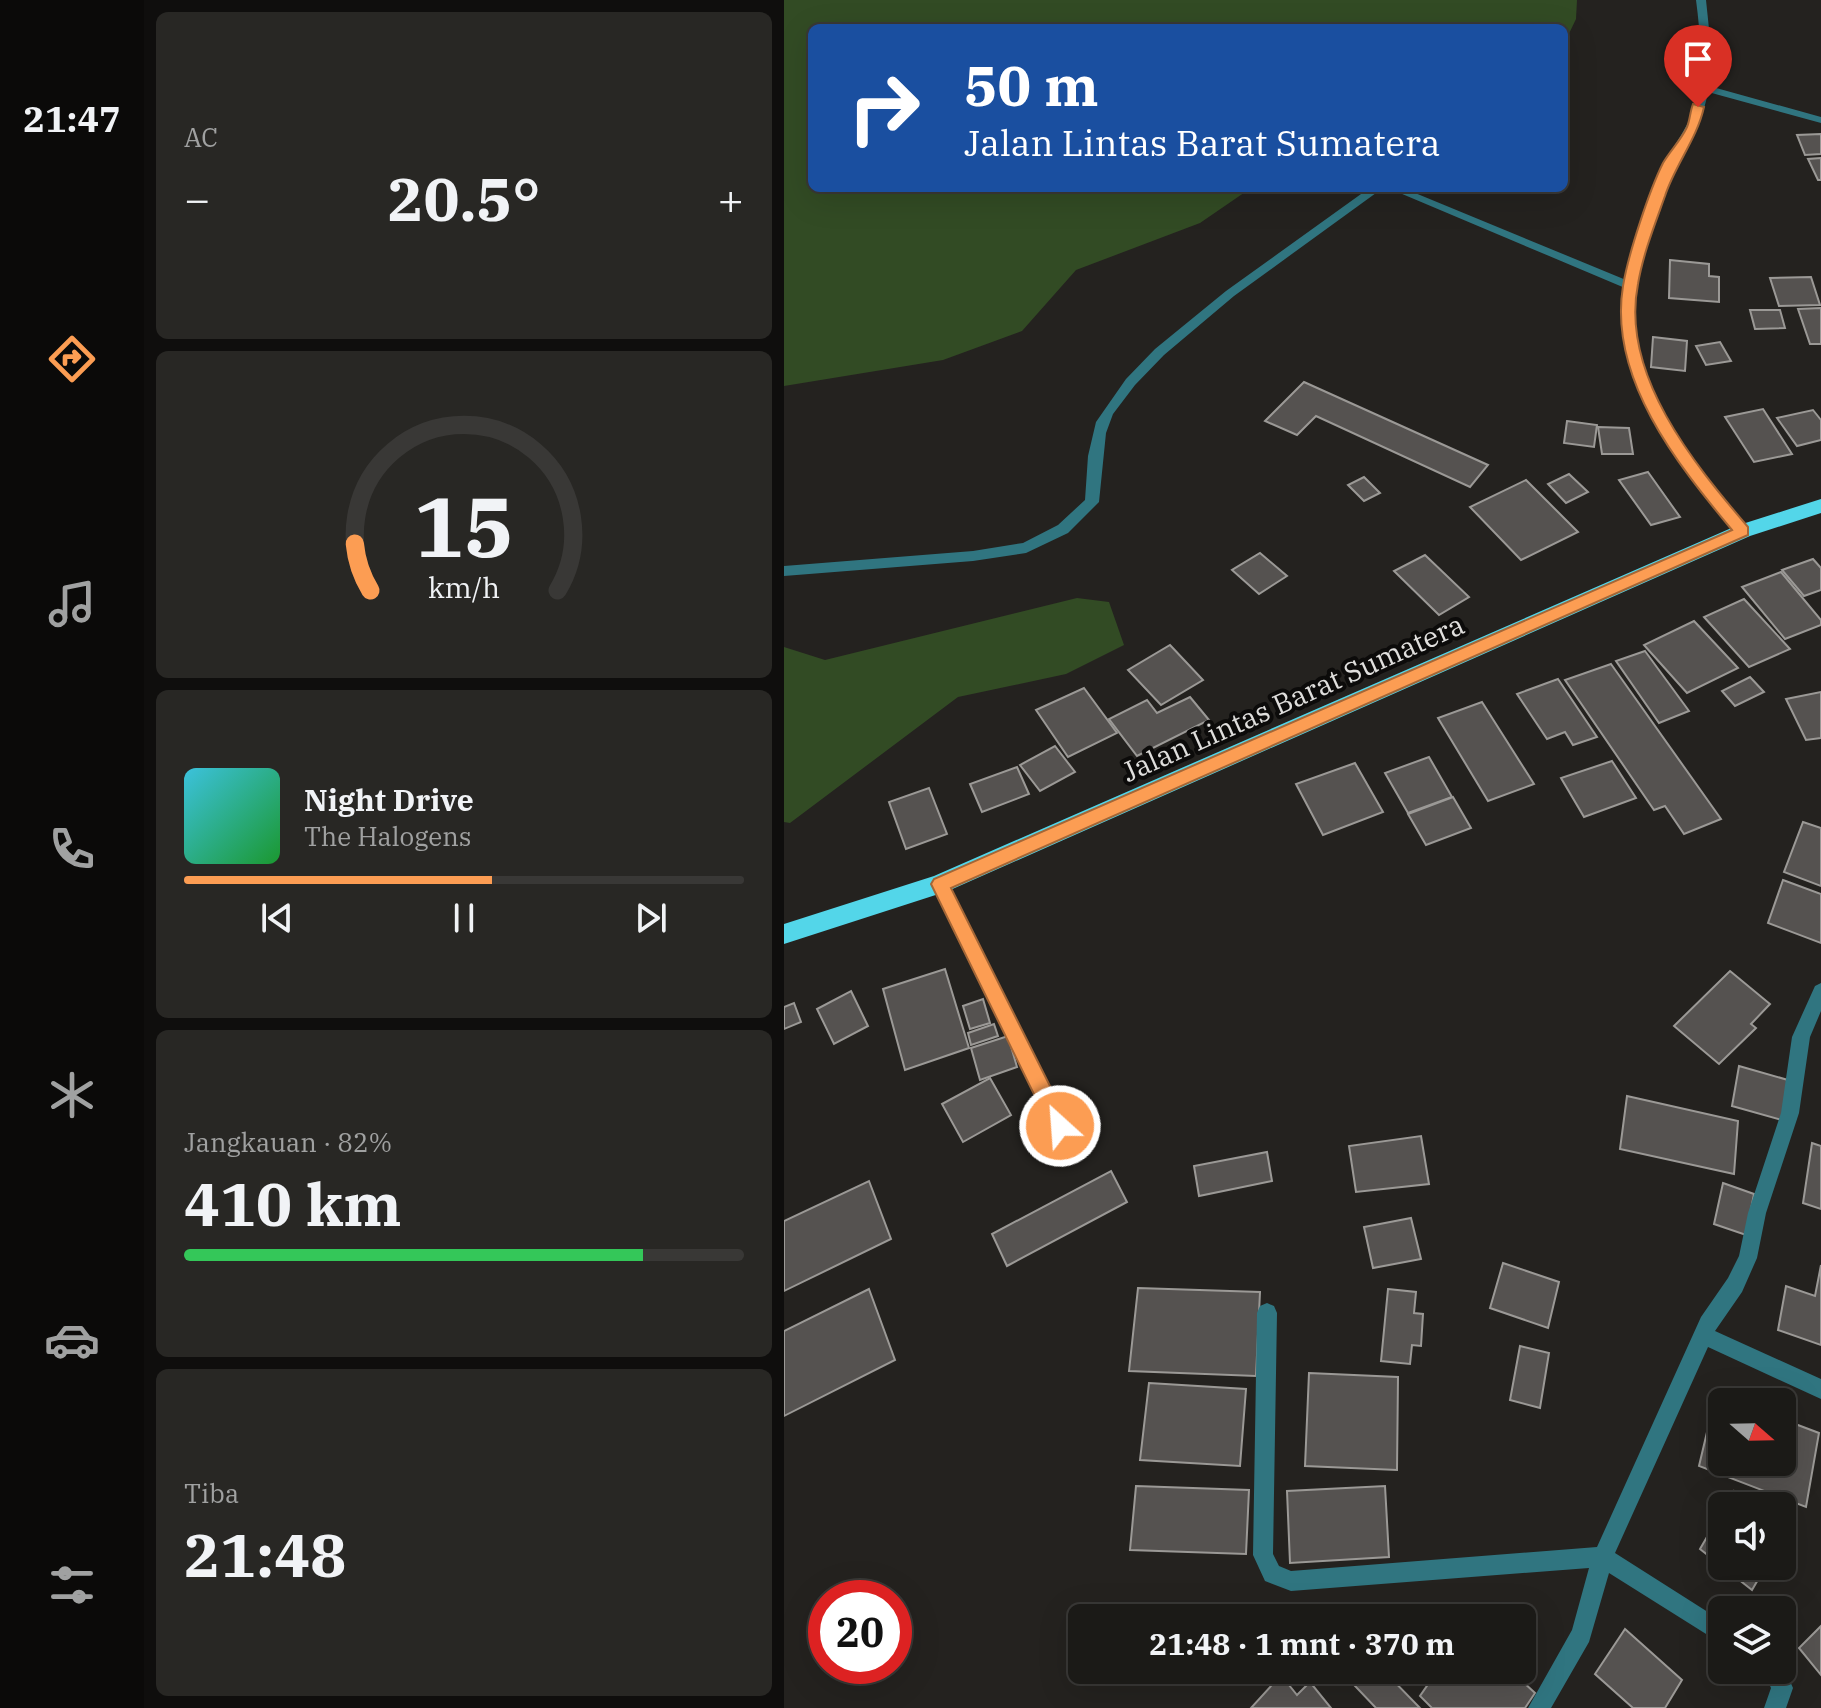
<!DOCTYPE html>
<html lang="id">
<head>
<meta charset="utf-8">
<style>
	:root { --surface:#1b1a17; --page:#282724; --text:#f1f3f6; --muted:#a0a1a1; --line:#393836; --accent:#fc9d53 }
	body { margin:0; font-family:"IBM Plex Serif",serif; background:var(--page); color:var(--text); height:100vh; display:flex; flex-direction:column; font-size:30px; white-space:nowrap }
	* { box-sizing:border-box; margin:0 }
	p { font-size:26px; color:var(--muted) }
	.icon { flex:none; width:44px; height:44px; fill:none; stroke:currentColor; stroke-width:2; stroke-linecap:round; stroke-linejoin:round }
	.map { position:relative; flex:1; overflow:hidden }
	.drawer { display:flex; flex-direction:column; gap:12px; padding:12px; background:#0f0e0d; width:640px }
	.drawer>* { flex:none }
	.hud { position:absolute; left:24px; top:24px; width:760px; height:168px; border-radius:12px; box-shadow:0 8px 32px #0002,0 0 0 2px var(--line); background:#1a4fa0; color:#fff; overflow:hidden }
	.needle { width:52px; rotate:110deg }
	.buttons { position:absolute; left:924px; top:1388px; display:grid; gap:16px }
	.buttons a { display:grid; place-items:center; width:88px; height:88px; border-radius:12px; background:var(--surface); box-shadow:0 8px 32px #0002,0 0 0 2px var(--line); font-size:40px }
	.speed { position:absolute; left:24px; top:1580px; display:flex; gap:16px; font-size:40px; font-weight:700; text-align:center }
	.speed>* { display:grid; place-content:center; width:104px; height:104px; border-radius:50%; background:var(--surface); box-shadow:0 8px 32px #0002,0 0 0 2px var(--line); line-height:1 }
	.speed .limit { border:12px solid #d22; background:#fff; color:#111 }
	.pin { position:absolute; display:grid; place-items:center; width:68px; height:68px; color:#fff; margin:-82px -34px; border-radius:50% 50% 50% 0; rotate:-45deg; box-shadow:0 0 8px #0007 }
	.pin .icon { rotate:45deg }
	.me { position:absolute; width:88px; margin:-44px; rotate:334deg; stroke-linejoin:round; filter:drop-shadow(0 0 6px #0008) }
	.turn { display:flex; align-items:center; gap:28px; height:168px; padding:0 24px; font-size:36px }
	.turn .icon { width:104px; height:104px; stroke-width:2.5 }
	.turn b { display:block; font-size:56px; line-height:68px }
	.big { font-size:60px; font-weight:700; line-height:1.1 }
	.drawer .tile { flex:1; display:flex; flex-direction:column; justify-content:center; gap:12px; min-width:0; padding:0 28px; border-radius:12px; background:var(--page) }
	.drawer .dial { align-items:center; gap:0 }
	.dial svg { height:208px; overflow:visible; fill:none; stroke:var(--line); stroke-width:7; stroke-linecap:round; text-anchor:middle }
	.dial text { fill:var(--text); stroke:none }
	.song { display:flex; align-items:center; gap:24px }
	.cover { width:96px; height:96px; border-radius:12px; background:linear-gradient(135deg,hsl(190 70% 55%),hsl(130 70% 35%)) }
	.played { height:8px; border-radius:4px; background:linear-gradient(90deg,var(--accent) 55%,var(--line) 55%) }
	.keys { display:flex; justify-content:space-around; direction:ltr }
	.heat { display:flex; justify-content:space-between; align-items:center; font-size:44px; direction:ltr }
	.charge { height:12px; border-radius:6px; background:linear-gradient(90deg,#34c759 82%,var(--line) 0) }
	.trip { position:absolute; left:284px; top:1604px; width:468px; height:80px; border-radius:12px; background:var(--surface); box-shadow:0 8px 32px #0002,0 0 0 2px var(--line); font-weight:700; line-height:80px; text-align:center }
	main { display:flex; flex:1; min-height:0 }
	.tabs { display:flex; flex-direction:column; width:144px; justify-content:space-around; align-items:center; background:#0b0a09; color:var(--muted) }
	.tabs .icon { width:56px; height:56px }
	.tabs .selected { color:var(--accent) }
	.tabs b { font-size:36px; color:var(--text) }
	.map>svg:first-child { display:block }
	.green { fill:#324b24 }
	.building { fill:#555250; stroke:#9b9996; stroke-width:2 }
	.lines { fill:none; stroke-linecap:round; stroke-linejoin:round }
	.service { fill:#307580; fill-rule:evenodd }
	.minor { fill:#307580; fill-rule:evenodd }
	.trunk { fill:#53d6e9; fill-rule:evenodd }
	.route { fill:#fc9d53; stroke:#a46636; stroke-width:2 }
	.labels { text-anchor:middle; stroke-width:8; stroke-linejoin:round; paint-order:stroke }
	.street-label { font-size:28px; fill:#e0dfdd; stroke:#0c0b0a }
</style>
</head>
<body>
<main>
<nav class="tabs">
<b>21:47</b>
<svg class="icon selected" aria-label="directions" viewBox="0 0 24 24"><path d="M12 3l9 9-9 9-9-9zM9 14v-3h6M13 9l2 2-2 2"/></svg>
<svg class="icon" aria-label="music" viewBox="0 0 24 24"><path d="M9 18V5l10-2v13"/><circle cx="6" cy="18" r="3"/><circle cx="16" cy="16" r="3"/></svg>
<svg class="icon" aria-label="phone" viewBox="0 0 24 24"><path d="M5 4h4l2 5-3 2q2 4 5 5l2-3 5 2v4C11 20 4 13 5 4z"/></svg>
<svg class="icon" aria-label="climate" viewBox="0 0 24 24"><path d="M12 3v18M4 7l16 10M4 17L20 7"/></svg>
<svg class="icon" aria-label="car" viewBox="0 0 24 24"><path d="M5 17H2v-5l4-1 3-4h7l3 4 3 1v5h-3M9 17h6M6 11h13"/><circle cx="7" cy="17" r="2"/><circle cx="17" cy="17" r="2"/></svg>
<svg class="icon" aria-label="filters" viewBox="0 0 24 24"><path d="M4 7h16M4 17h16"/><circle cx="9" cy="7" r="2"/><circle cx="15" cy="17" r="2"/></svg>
</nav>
<section class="drawer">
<div class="tile"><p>AC</p>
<div class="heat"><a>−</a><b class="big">20.5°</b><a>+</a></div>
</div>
<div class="tile dial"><svg viewBox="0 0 100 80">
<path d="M14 69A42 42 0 1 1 86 69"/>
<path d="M14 69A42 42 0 0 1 8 51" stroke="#fc9d53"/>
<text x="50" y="56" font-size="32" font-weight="700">15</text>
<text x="50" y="72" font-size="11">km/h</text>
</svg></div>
<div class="tile">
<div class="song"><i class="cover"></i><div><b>Night Drive</b><p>The Halogens</p></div></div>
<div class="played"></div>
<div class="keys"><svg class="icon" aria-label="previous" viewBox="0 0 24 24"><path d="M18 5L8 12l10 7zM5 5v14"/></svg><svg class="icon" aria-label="pause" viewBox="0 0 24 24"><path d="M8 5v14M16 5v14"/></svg><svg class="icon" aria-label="next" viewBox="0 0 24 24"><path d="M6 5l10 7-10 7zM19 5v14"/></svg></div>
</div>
<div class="tile"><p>Jangkauan · 82%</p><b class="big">410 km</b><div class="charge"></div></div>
<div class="tile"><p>Tiba</p><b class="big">21:48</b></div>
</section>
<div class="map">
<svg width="1037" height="1708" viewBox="0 0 1037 1708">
	<rect width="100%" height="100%" fill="#24221f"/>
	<g class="green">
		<polygon points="0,0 793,0 792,19 780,44 780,28 28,28 28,188 467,188 416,223 292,270 238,331 159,360 0,386"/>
		<polygon points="293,598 325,602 340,645 282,674 174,697 6,823 0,822 0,647 41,660"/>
	</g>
	<g class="building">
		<polygon points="1037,134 1037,154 1021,155 1013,135"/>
		<polygon points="1037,158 1037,180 1034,180 1024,159"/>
		<polygon points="886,260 925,264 925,276 935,277 935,302 885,298"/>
		<polygon points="1027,277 1036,305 995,306 986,278"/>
		<polygon points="1037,308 1037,344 1026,344 1014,309"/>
		<polygon points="966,310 996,310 1001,328 971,329"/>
		<polygon points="869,337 903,341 901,371 867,367"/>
		<polygon points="936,342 947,361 922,365 912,346"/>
		<polygon points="520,382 704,465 686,487 532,416 513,435 481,421"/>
		<polygon points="979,409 1008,454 970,462 941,417"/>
		<polygon points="1029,410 1037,420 1037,440 1013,446 993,418"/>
		<polygon points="783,421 813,425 810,447 780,443"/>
		<polygon points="814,427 845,428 849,454 818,454"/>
		<polygon points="864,472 896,517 867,525 835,480"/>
		<polygon points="785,474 804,492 782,503 764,484"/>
		<polygon points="580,477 596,493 580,501 564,485"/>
		<polygon points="742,480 794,532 737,560 686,507"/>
		<polygon points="476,553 503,576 475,594 448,570"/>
		<polygon points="641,555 685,597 655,615 610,571"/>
		<polygon points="1029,559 1037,568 1037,590 1020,596 998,570"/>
		<polygon points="997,572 1037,620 1037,625 1001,639 958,587"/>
		<polygon points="960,599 1006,649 965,667 920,617"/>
		<polygon points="910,621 954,668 903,693 860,645"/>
		<polygon points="386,645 419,680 377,705 344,670"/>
		<polygon points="861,651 905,711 875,723 832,661"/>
		<polygon points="827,664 937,819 900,834 881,806 870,810 781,680"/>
		<polygon points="966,677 980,692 951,706 938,691"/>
		<polygon points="774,679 813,737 789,745 781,732 763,739 733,694"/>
		<polygon points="300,688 333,733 284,757 252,710"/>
		<polygon points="1037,692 1037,738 1022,740 1002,699"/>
		<polygon points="406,697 425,720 353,756 325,719 363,700 373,713"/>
		<polygon points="698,702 750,784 704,801 654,718"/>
		<polygon points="271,746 291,772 256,791 236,765"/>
		<polygon points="645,757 668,797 624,813 601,773"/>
		<polygon points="828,761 852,798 800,817 777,778"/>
		<polygon points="571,763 599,812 539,835 512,784"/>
		<polygon points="233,767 245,794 198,812 186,784"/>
		<polygon points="145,788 163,834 122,849 105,802"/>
		<polygon points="669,797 687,828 642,845 624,814"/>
		<polygon points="1019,822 1037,828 1037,886 1000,872"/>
		<polygon points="999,880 1037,894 1037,943 984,923"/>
		<polygon points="161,969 185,1048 121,1070 99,989"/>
		<polygon points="946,971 986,1004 967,1024 972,1028 935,1064 890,1026"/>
		<polygon points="67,991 84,1026 50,1044 33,1009"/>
		<polygon points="199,999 206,1023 186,1029 179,1006"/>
		<polygon points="10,1003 17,1022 0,1029 0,1007"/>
		<polygon points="210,1024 214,1036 187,1045 184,1033"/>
		<polygon points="224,1036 233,1067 196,1080 187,1048"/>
		<polygon points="955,1066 1004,1080 998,1120 948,1106"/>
		<polygon points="206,1078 227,1115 179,1142 158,1104"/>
		<polygon points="843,1096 954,1121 950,1174 836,1149"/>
		<polygon points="637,1136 645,1184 572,1192 565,1146"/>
		<polygon points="1028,1143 1037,1146 1037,1209 1019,1203"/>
		<polygon points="483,1152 488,1181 415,1196 410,1166"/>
		<polygon points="327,1171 343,1202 223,1266 208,1234"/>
		<polygon points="85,1181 107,1239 0,1291 0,1221"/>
		<polygon points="939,1183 970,1194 962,1235 930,1224"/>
		<polygon points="627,1218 637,1259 589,1268 580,1227"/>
		<polygon points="719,1263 775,1282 764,1328 706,1308"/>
		<polygon points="1037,1265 1037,1345 994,1330 1002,1286 1031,1296"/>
		<polygon points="354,1288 476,1292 472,1376 345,1371"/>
		<polygon points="85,1289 111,1360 0,1416 0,1331"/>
		<polygon points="604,1289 632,1292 630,1313 639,1314 637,1346 628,1345 626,1364 597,1361"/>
		<polygon points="736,1346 765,1353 756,1408 726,1400"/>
		<polygon points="525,1373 614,1377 613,1470 521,1466"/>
		<polygon points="365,1383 462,1389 456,1466 356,1460"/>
		<polygon points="932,1394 952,1402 938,1402 938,1462 998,1462 998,1419 1035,1433 1022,1507 915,1466"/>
		<polygon points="352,1486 465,1490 462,1554 346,1550"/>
		<polygon points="601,1486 605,1557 506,1563 503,1491"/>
		<polygon points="950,1491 969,1506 941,1506"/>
		<polygon points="938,1511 938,1566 982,1566 968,1590 916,1549"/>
		<polygon points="1037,1626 1037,1675 1015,1648"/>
		<polygon points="841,1629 898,1680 881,1708 849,1708 811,1674"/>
		<polygon points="584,1670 599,1670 636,1708 592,1708 571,1686"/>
		<polygon points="654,1670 726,1670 751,1693 741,1708 648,1708 636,1696"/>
		<polygon points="497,1675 513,1695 526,1682 547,1708 467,1708"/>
	</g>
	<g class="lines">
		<polygon class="service" points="156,877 162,879 282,1120 285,1126 282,1132 276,1134 270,1132 148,884 150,879"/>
		<g class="minor">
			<path d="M912,0H922L927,48L925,86L1037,117V123L924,92C917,131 892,161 878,198C864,235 851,275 851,316C851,397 914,469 964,527L966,531L964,535H954C893,462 833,388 841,288L604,188L592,193L450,296L380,355L351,385L329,414L322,433L315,502L284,533L242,553L189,561L0,576V566L189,551L239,543L274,525L301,500L304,456L312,422L342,379L371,349L442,291L584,189L619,188L842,280C850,241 862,199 881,163C890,144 903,130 909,109C919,74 917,37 912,0Z"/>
			<polygon points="1037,983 1037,1011 1026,1037 1015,1113 982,1213 973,1258 958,1292 931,1331 1037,1379 1037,1399 924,1347 831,1553 938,1621 938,1644 825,1573 805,1642 767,1708 744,1708 788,1630 805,1568 507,1591 481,1581 469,1555 473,1313 476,1306 483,1303 490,1306 493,1313 489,1554 495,1566 507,1571 813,1547 917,1317 944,1278 955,1256 964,1213 997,1113 1008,1037 1031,986"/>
			<polygon points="998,1663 1009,1688 1002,1708 980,1708 987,1688 979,1670 998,1670"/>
		</g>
		<polygon class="trunk" points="1037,499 1037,513 966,536 164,891 0,944 0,924 150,876 952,526"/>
	</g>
	<path class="route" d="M909,104L920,107C913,139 891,165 881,196C871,224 859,254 854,284C836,374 910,464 964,527V535L167,888L286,1126L283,1133L276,1136L269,1133L147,884L150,879L948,530C893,464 824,378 839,286C844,255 865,191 879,163C886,151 897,140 903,127C906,120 906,112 909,104Z"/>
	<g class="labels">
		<g class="street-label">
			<text transform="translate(509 698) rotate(-24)" y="10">Jalan Lintas Barat Sumatera</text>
		</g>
	</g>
</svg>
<div class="buttons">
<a><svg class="needle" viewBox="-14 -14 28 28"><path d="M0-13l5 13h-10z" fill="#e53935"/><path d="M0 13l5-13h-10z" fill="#a0a1a1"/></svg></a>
<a><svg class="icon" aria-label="sound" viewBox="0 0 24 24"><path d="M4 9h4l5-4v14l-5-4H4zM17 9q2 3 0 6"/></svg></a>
<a><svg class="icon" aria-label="layers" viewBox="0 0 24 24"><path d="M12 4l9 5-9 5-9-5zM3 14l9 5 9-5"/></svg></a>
</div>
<div class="speed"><div class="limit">20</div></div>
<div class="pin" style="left:914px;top:107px;background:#d93025"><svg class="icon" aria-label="arrive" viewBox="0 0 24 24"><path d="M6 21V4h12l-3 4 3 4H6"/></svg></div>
<svg class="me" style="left:276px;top:1126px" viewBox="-20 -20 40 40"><circle r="17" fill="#fc9d53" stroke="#fff" stroke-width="3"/><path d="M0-11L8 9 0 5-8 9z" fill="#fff"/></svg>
<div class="trip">21:48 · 1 mnt · 370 m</div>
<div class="hud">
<div class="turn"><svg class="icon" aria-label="right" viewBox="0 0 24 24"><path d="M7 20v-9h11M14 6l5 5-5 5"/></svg><div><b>50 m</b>Jalan Lintas Barat Sumatera</div></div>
</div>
</div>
</main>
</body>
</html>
